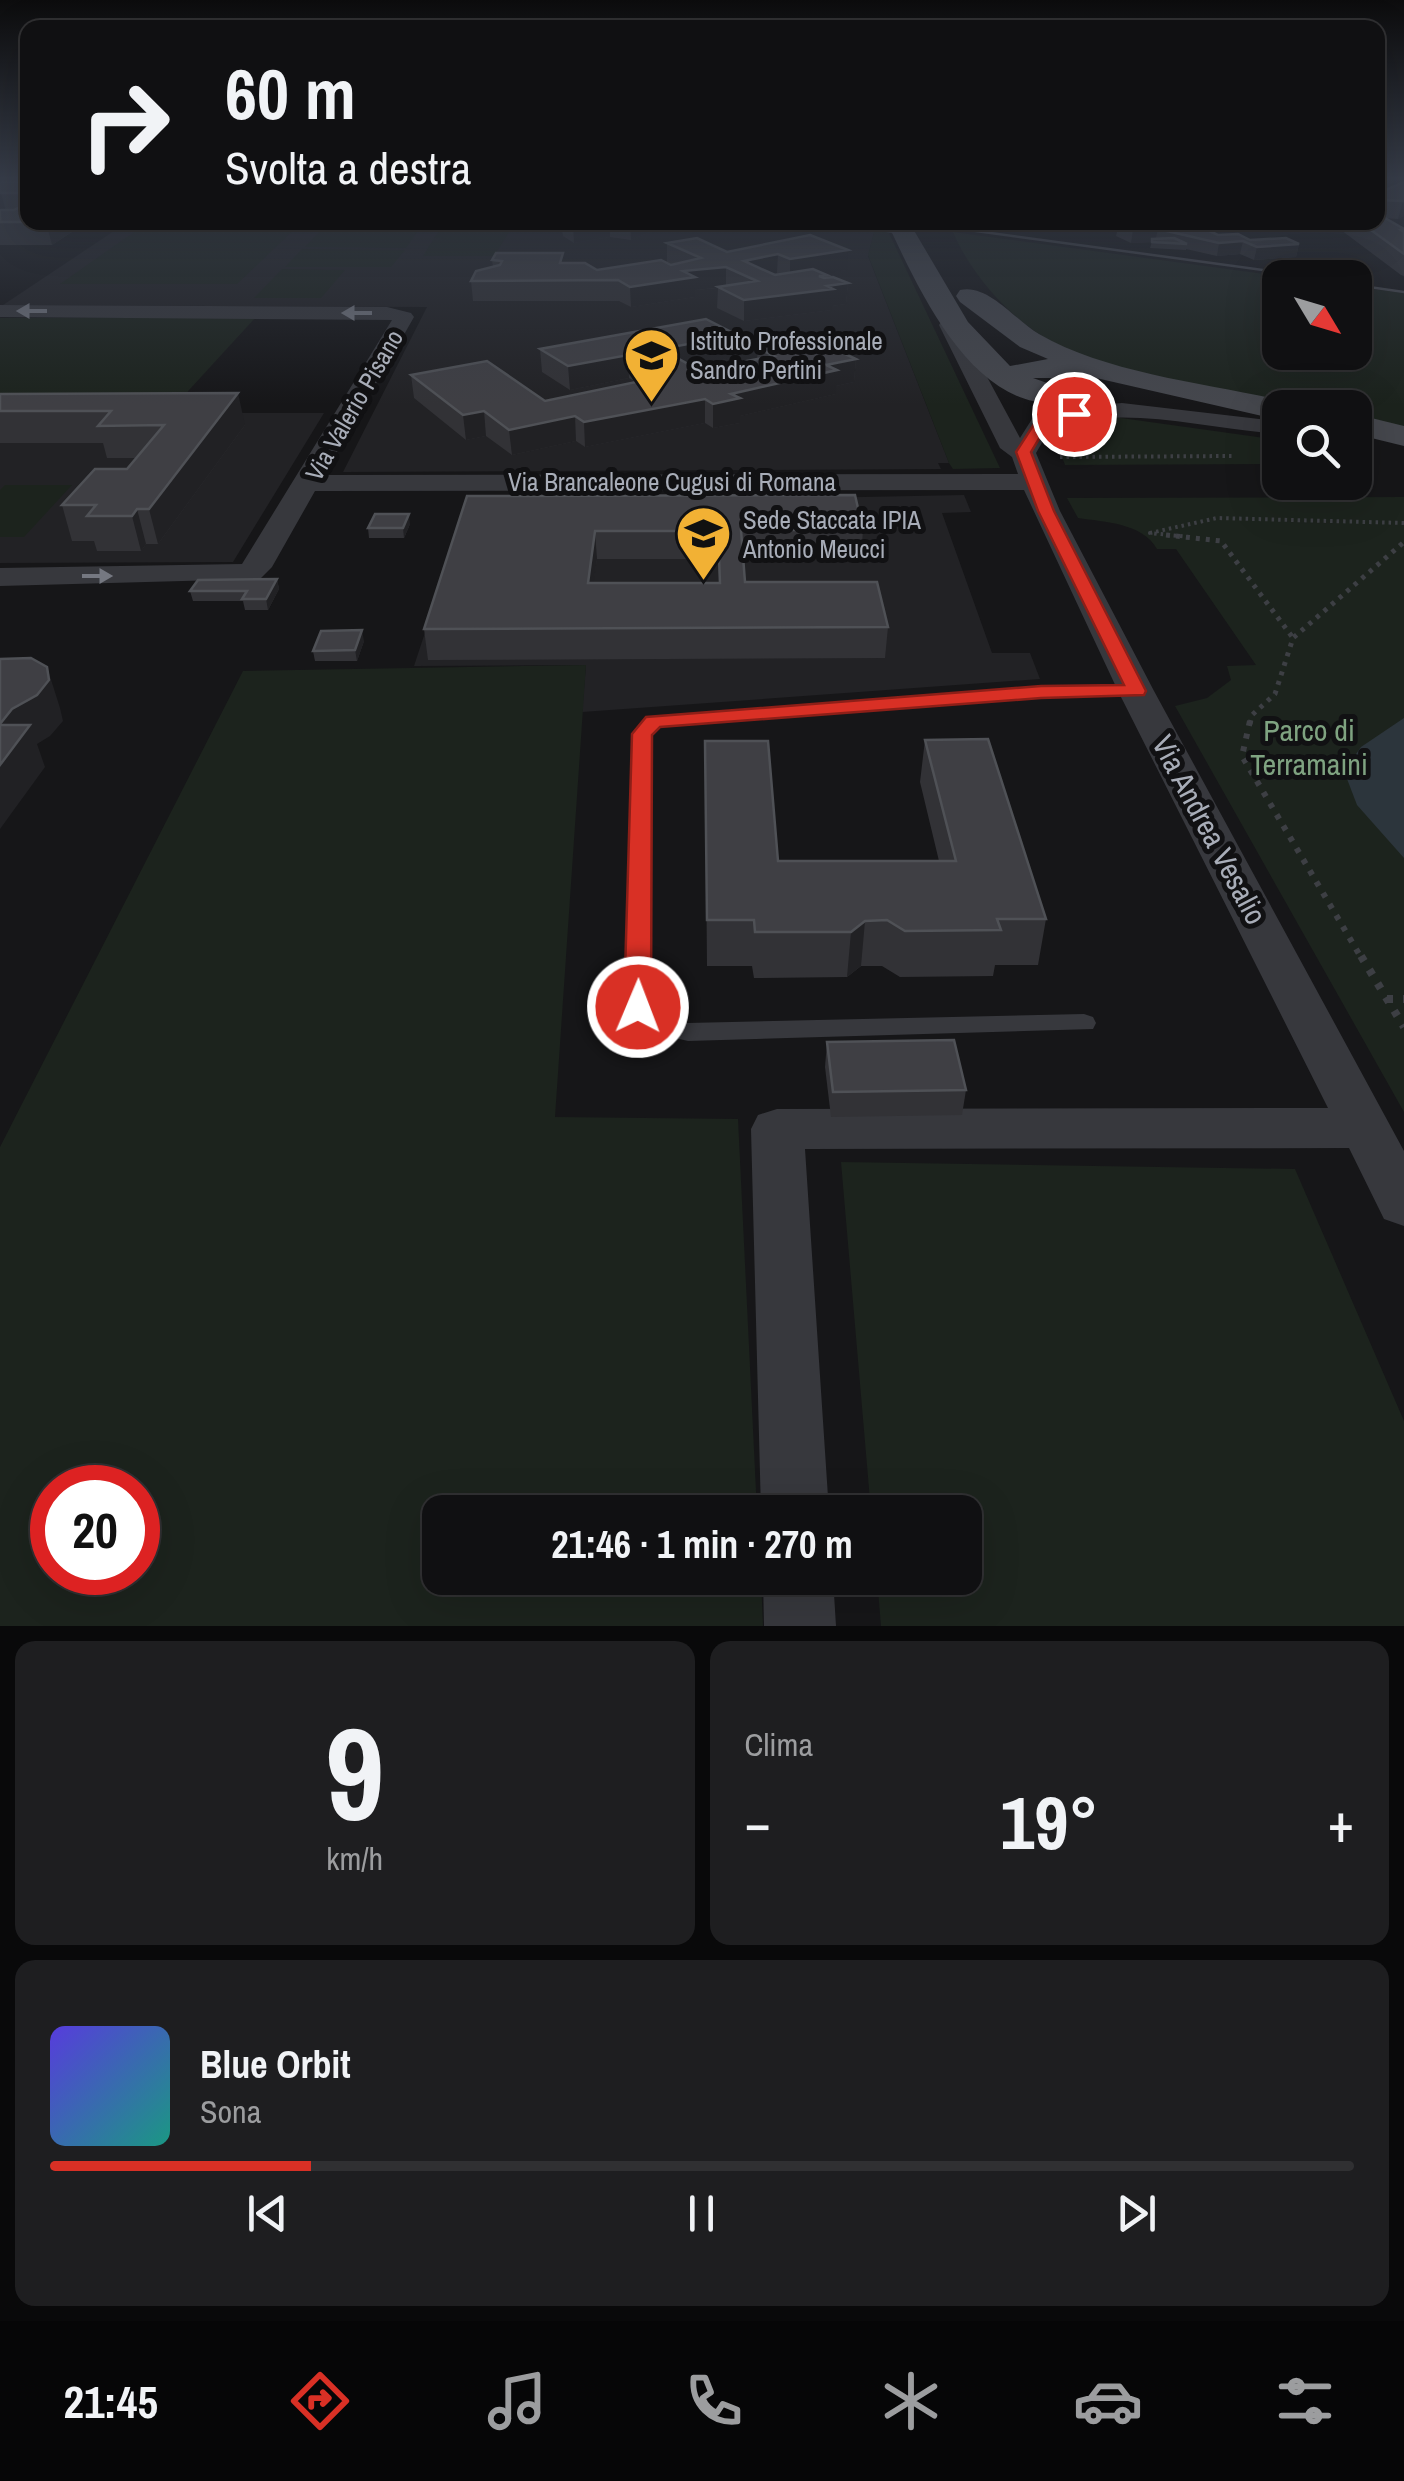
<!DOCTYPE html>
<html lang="it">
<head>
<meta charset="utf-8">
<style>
	:root { --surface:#101012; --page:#1e1e20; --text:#f1f3f6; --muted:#9c9d9f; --line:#303032; --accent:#d93025 }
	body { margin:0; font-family:"Archivo Narrow",sans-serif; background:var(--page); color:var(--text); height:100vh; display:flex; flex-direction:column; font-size:38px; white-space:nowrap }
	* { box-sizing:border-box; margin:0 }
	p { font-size:32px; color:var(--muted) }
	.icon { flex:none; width:55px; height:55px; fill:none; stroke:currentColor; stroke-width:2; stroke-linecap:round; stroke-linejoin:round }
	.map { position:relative; height:1626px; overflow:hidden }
	.panel { display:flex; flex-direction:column; gap:15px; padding:15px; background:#09090a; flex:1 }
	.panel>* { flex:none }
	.banner { position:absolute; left:20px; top:20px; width:1365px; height:210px; border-radius:20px; box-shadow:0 10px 40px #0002,0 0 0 2px var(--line); background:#101012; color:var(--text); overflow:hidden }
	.needle { width:65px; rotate:128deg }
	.controls { position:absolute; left:1262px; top:260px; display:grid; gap:20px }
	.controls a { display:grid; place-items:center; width:110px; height:110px; border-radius:20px; background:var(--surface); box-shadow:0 10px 40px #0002,0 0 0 2px var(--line); font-size:50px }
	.speed { position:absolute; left:30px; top:1465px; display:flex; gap:20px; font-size:50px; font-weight:700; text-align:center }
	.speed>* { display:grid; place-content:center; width:130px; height:130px; border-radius:50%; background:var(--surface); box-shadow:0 10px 40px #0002,0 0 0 2px var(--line); line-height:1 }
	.speed .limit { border:15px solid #d22; background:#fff; color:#111 }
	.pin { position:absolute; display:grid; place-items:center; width:85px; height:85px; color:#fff; margin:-42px; border:5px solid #fff; border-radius:50%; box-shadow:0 2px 10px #0007 }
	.me { position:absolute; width:110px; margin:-55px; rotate:1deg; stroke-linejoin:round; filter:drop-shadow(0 0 8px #0008) }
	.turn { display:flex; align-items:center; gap:35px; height:210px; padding:0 40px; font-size:45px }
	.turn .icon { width:130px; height:130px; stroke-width:2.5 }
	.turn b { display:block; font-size:70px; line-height:85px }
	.big { font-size:75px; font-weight:700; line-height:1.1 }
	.panel .card { flex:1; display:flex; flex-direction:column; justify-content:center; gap:15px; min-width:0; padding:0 35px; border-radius:20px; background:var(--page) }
	.panel .dial { align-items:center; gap:0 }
	.dial b { font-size:130px; line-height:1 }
	.song { display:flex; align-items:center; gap:30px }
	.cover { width:120px; height:120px; border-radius:15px; background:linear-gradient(135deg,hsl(250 70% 55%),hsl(170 70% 35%)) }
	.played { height:10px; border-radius:5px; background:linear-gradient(90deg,var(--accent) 20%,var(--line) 20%) }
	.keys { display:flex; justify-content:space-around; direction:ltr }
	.heat { display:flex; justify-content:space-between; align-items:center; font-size:55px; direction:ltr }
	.panel .tiles { flex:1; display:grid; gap:15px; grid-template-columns:1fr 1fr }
	.card:last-child { grid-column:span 2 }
	.trip { position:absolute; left:422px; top:1495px; width:560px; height:100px; border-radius:20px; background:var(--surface); box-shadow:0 10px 40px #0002,0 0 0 2px var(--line); font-weight:700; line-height:100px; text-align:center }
	.tab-bar { display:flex; height:160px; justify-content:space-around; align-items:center; background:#060607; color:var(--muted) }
	.tab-bar .icon { width:70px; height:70px }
	.tab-bar .selected { color:var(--accent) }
	.tab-bar b { font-size:45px; color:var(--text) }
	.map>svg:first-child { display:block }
	.built { fill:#222225 }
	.green { fill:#1c231d; fill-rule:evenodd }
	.water { fill:#2c353c }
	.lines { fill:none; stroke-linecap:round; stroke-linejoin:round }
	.path-far3 { stroke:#3d3f44; stroke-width:4; stroke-dasharray:2.5 4; stroke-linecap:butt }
	.path-far2 { stroke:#3d3f44; stroke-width:5; stroke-dasharray:4 6; stroke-linecap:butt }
	.path-far1 { stroke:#3d3f44; stroke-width:6; stroke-dasharray:5 8; stroke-linecap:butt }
	.path { stroke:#3d3f44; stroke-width:8; stroke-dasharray:6 10; stroke-linecap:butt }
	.lane { fill:#37383d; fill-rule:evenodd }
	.street { fill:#37383d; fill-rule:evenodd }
	.secondary { fill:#45474d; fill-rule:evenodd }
	.tram { stroke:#4a4c52; stroke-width:2.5 }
	.wall { fill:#323236; fill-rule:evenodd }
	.shaded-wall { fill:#212124 }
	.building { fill:#3f3f44; stroke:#4f5156; stroke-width:2.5; fill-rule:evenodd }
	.oneway { fill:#757881 }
	.route { fill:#d93025; stroke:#8d1f18; stroke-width:2.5 }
	.labels { text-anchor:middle; stroke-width:10; stroke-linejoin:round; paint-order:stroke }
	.far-poi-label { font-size:25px; fill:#a8adb8; stroke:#111113; text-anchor:start }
	.far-street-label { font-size:25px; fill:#a8adb8; stroke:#111113 }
	.park-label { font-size:30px; fill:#7fa381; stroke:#111113 }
	.street-label { font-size:30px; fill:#a8adb8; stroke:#111113 }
</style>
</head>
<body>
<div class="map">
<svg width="1404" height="1626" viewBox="0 0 1404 1626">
	<rect width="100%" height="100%" fill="#161618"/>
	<g class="built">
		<polygon points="806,222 874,232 868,256 949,463 938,463 941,469 343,472 427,307 3,305 126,223"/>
		<polygon points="0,413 324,413 233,562 0,563"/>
		<polygon points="964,495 971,512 942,513 992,653 1030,653 1040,679 582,712 586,665 414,666 467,505"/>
	</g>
	<g class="green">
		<polygon points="147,223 147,222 301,223 237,284 60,284"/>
		<polygon points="445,223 515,223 494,256 423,256 433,240 447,239 434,238"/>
		<polygon points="320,231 418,231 406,248 305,247"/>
		<polygon points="888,231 1000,468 953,469 949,463 868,255 874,232"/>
		<path d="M953,232L1287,277L1280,278V352H1355V287L1404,293V427L1355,418V408C1268,407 1109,381 1036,332C1002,309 969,270 953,232Z"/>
		<polygon points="302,249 405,250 391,267 285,267"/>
		<polygon points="282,269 345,270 321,298 254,298"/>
		<polygon points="256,317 168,413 0,413 0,318"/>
		<polygon points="1114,417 1280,440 1280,464 1065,465 1056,440 1069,423"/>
		<polygon points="5,485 72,485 24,537 0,537 0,490"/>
		<path d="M1404,497V1112L1175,706L1207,698L1231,680L1227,666L1256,665L1176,549H1157C1142,523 1105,522 1078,518L1067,498Z"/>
		<path d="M586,665L555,1117L738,1119L757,1512H440V1578H761L763,1626H0V1147L243,671ZM52,1488H138V1572H52Z"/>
		<polygon points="841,1162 1295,1169 1404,1421 1404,1626 881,1626 877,1578 965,1578 965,1512 871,1512"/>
	</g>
	<polygon class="water" points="1404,718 1404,858 1357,805 1344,771 1361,747"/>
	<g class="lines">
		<g class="path-far3">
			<polyline points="1060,457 1233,456"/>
			<polyline points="1189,537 1150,533 1217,518 1404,523"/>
		</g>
		<g class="path-far2">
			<polyline points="1166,535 1221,541 1293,638"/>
			<polyline points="1250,724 1252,715 1275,694 1293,638 1404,542"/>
		</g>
		<polyline class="path-far1" points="1250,721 1242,756 1362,959"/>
		<g class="path">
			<polyline points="1361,956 1404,1027"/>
			<polyline points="1387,999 1404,999"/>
		</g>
		<polygon class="lane" points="1136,686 1142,687 1145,691 1142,695 1041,697 659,727 651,735 649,1006 658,1017 688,1023 1084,1014 1093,1017 1096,1023 1093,1029 688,1041 641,1030 625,1007 633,734 648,718 1041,687"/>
		<g class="street">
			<polygon points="834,222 882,222 909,230 901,235"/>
			<path d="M0,305L387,307L411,313L414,317L324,475L1018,474L1012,457L1000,448L939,325L945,316L952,314L962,320L959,325L1020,438L1032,419L1065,408L1122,403L1277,421L1280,426L1268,433C1197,427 1119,404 1050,429L1036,453L1060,511L1154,691L1404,1151V1226L1384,1219L1349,1148L805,1149L829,1512H761L751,1129L758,1115L777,1109L1328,1108L1118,691L1024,490L315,491L272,567L260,579L0,586V568L242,564L392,320L0,317Z"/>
			<polygon points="763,1578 833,1578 836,1626 764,1626"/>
		</g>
		<g class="secondary">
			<path d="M887,222H909L968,322L1010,366L1048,359L1020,347L960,302L956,296L960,290C988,283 1016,321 1039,334C1106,373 1204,383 1280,400L1295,408H1280V420L1096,378L1102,385C1093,398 1076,402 1061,403C972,411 918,288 887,222ZM1033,378H1050L1066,383L1050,384Z"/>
			<polygon points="1355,414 1404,426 1404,446 1355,434"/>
		</g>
		<g class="tram">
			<polyline points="910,222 1322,278"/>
			<polyline points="1355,285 1404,292"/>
		</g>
	</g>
	<g class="wall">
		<polygon points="0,177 28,177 28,222 87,222 52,245 0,245"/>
		<polygon points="1404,182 1404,216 1398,219 1385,218 1404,229 1404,276 1401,275 1333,224 1333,222 1378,222 1378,193"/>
		<polygon points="540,222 674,222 631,240 610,237 574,243 563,236 562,230 540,227"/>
		<polygon points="1205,222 1228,222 1227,227 1207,226"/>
		<polygon points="1119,223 1250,240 1299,244 1296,257 1254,260 1240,254 1217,256 1186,249 1186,250 1150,248 1152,242 1131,243 1116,236"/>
		<polygon points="810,235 847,270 824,273 827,275 827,278 848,283 846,304 832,306 832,310 744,321 717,308 718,288 695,290 695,297 631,307 619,301 473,301 471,281 493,267 492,260 563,263 597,270 671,265 673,265 667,262 667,243 727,252"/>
		<polygon points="758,348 856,359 854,382 836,386 836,394 740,416 740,423 713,428 705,423 585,447 576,441 512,455 486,436 466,440 414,398 411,375 545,401 636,382 629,378 570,390 542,372 540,349 737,357 692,366 699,370 757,359"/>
		<polygon points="0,394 245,425 158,544 146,544 141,551 97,551 94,541 72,541 62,505 127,469 136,458 107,458 103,443 0,443"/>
		<path d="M467,496L863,530L861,558H743L745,582L888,627L885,658L428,660L424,629ZM597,559H718L719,583H593Z"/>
		<polygon points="410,524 404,538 369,538 368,528"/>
		<polygon points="277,579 279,589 268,610 245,610 243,601 193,601 190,591"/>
		<polygon points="364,641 357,661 315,661 313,651"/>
		<polygon points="925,740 1046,919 1038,965 995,965 993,976 900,977 882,966 861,966 847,977 754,978 752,966 707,966 705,741 778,861 939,861 920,782"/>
		<polygon points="827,1042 966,1090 962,1115 831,1117 825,1067"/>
	</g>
	<g class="shaded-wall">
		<polygon points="1378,177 1387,177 1386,182 1378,184"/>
		<polygon points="0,193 1,193 7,215 0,219"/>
		<polygon points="1403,201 1404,216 1398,219"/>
		<polygon points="46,222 87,222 52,245"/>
		<polygon points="585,222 610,222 610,237 574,243 573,224"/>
		<polygon points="630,222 674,222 631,240"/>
		<polygon points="1158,229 1155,242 1131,243 1133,230"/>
		<polygon points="1243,241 1240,254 1217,256 1219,243"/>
		<polygon points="1299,244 1296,257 1254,260 1257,247"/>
		<polygon points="848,250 847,270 790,279 790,259"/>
		<polygon points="778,254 777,273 753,279 744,261"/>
		<polygon points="726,267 726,287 695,290 695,297 631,307 630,287 683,271"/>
		<polygon points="827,275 826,290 827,286 848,283 846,304 832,306 832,310 744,321 744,300"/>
		<polygon points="737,335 737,357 662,372 661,349"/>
		<polygon points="628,355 629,378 570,390 568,366"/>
		<polygon points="856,359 854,382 836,386 836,394 740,416 740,423 713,428 713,404 731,394 826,365"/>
		<polygon points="238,393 245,425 158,544 149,509"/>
		<polygon points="705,399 705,423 585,447 584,422"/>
		<polygon points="484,411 486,436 466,440 463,415"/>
		<polygon points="575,416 576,441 512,455 509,430"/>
		<polygon points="137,509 146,544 141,551 132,516"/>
		<polygon points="409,514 410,524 404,538 403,528"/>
		<polygon points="595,531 597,559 589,613 588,583"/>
		<polygon points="277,579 279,589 268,610 266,599"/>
		<polygon points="362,630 364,641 357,661 355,650"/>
		<polygon points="47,667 60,708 63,721 50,736 37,744 45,767 0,829 0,724"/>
		<polygon points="865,921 861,966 847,977 851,932"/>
	</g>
	<g class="building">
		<rect x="0" y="182" width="28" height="11"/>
		<polygon points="1404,182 1404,201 1378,200 1378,193"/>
		<polygon points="28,203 28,222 0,222 0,210 14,210"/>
		<polygon points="1378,214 1404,229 1404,230 1401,230 1404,232 1404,254 1360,222 1378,222"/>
		<polygon points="1119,223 1194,224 1218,235 1238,234 1250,240 1286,238 1299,244 1257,247 1243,241 1219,243 1158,229 1133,230"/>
		<polygon points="810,235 848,250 790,259 778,254 744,261 775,275 813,269 827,275 819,276 824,278 833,277 848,283 827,286 833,289 744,300 718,287 757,281 726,267 683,271 695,277 630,287 618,280 471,281 476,271 500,265 502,261 492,260 496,253 563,253 560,263 585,263 597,270 661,260 671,265 701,258 667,243 697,238 727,252"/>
		<polygon points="1174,238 1187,244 1152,242 1152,239"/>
		<polygon points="706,319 737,335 661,349 699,370 774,356 758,348 811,338 856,359 826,365 837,370 731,394 740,398 713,404 705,399 584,422 575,416 509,430 484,411 463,415 411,375 487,361 545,401 665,376 628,355 568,366 540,349"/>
		<polygon points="238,393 149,509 137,509 132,516 87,516 96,505 62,505 95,469 127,469 164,425 98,426 111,411 0,411 0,394"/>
		<path d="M855,495L863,530H741L745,582H877L888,627L424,629L467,496ZM595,531H718L720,583H588Z"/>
		<polygon points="375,514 409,514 403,528 368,528"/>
		<polygon points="277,579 266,599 242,599 247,591 190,591 198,580"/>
		<polygon points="362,630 355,650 313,651 321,631"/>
		<polygon points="31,658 47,667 49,680 37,695 12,709 0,724 0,659"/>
		<polygon points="0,725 30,725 0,765"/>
		<polygon points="988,739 1046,919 997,919 1001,930 905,931 887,920 865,921 851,932 755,932 754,920 707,920 705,741 768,741 778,861 956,861 925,740"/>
		<polygon points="954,1040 966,1090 833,1092 827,1042"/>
	</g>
	<defs><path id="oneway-solid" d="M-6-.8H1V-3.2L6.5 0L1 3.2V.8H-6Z" transform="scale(2.5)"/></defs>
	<g class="oneway">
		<use href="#oneway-solid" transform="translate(32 311) rotate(-180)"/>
		<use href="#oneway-solid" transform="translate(357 313) rotate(-180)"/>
		<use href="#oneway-solid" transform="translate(97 576)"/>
	</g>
	<linearGradient id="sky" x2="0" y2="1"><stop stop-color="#0c0c0d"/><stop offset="0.44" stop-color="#363c48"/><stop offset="1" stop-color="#363c48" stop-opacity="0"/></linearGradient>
	<rect width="1404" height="405" fill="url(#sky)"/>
	<polygon class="route" points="1074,410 1081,414 1079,417 1046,427 1031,452 1054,511 1146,691 1144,695 1041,698 660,727 652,735 651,1007 647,1014 628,1014 624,1007 632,734 646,717 1041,686 1124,685 1038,511 1016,452 1036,421"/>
	<defs>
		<symbol id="school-pin" viewBox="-11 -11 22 30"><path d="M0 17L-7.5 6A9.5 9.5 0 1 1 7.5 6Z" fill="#f2b134" stroke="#111113"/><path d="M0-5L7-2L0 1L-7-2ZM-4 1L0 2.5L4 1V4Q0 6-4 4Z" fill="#111"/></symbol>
	</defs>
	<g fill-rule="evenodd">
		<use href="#school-pin" x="620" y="324" width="63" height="86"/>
		<use href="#school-pin" x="672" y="502" width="63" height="86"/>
	</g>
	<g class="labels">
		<g class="far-poi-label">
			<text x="690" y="350">Istituto Professionale<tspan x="690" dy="29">Sandro Pertini</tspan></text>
			<text x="743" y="529">Sede Staccata IPIA<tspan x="743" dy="29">Antonio Meucci</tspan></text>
		</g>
		<g class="far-street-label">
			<text transform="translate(354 405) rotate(-60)" y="9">Via Valerio Pisano</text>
			<text x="672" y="491">Via Brancaleone Cugusi di Romana</text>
		</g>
		<g class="park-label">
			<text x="1309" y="741">Parco di<tspan x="1309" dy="34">Terramaini</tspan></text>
		</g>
		<g class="street-label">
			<text transform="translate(1209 830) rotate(62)" y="10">Via Andrea Vesalio</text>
		</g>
	</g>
</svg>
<div class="controls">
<a><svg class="needle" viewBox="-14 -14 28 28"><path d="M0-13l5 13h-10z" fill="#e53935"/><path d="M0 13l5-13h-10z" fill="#9c9d9f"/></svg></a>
<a><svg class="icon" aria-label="search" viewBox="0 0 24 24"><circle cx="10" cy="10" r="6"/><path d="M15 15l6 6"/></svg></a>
</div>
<div class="speed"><div class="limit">20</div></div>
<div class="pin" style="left:1074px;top:414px;background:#d93025"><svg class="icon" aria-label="arrive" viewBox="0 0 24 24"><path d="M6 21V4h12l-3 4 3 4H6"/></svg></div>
<svg class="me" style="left:638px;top:1007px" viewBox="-20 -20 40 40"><circle r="17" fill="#d93025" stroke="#fff" stroke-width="3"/><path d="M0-11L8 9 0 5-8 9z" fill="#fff"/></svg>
<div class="trip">21:46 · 1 min · 270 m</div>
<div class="banner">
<div class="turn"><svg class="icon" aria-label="right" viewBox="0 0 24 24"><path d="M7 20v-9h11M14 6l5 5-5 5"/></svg><div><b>60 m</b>Svolta a destra</div></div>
</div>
</div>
<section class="panel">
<div class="tiles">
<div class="card dial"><b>9</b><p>km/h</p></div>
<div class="card"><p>Clima</p>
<div class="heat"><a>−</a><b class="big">19°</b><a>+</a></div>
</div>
<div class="card">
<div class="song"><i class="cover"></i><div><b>Blue Orbit</b><p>Sona</p></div></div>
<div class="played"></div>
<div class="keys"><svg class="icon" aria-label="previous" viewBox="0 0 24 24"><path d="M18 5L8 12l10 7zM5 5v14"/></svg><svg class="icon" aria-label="pause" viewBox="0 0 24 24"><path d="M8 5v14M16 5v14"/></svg><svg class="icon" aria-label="next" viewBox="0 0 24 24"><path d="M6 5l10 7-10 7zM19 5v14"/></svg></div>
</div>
</div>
</section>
<nav class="tab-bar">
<b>21:45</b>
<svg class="icon selected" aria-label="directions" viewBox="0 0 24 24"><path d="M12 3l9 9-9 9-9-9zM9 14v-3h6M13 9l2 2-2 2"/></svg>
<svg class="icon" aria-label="music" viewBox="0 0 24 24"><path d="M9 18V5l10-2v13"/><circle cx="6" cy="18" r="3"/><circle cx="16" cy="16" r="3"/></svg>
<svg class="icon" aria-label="phone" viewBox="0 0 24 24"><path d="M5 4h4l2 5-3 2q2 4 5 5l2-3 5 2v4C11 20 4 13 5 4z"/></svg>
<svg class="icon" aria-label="climate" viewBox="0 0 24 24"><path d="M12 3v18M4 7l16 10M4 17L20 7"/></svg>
<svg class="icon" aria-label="car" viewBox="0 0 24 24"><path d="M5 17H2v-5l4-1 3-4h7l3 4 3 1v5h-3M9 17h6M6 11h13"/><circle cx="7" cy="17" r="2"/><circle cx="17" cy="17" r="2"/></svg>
<svg class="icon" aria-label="filters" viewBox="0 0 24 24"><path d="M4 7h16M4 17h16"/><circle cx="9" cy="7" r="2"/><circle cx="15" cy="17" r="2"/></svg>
</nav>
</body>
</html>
